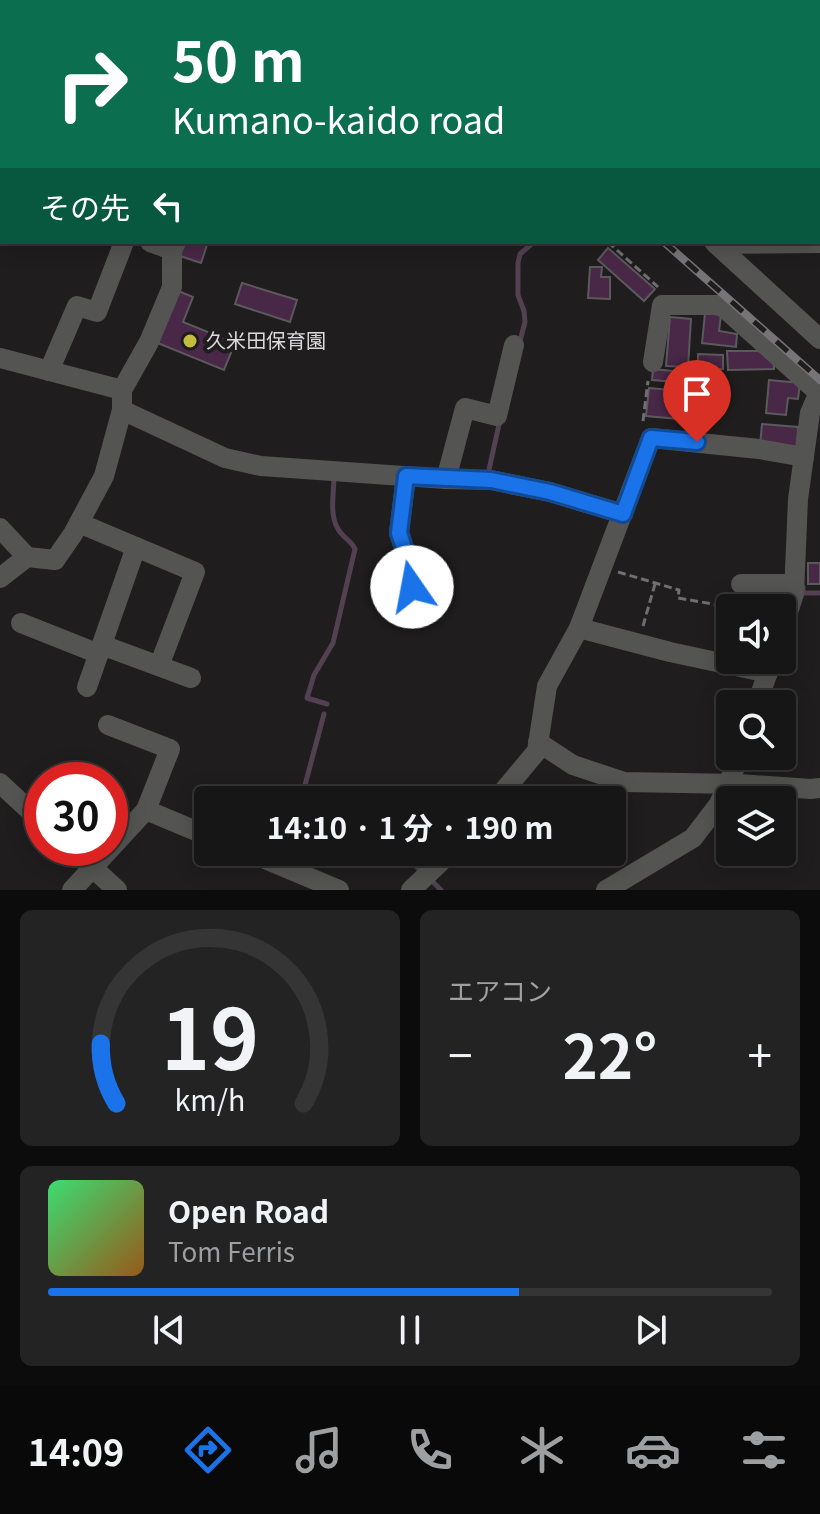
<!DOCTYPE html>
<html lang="ja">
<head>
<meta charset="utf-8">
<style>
	:root { --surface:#171616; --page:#242323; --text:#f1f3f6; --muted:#9e9fa1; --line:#363535; --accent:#1a73e8 }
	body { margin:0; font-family:Georgia,"Noto Sans JP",serif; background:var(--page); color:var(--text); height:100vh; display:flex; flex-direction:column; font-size:30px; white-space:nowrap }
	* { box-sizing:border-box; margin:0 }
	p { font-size:26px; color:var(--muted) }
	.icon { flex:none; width:44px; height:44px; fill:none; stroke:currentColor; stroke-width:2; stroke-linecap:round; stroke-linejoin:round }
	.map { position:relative; height:890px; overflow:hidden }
	.drawer { display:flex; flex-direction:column; gap:20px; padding:20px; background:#0d0c0c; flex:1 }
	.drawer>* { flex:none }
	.hud { position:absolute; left:0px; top:0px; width:820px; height:244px; box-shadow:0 4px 20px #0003,0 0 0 2px var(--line); background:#0b6e4f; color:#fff; overflow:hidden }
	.controls { position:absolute; left:716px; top:594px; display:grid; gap:16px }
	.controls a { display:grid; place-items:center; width:80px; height:80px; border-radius:8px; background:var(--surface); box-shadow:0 4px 20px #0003,0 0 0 2px var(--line); font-size:40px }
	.speed { position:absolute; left:24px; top:762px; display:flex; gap:16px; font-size:40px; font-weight:700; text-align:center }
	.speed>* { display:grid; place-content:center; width:104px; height:104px; border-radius:50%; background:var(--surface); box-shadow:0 4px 20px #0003,0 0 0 2px var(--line); line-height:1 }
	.speed .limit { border:12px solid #d22; background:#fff; color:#111 }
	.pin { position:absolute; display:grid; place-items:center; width:68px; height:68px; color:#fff; margin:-82px -34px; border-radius:50% 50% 50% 0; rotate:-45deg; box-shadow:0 0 8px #0007 }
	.pin .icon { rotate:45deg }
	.me { position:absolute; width:88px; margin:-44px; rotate:348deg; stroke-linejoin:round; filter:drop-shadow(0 0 6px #0008) }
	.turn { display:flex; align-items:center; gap:28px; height:168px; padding:0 40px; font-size:36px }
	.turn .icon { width:104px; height:104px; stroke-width:2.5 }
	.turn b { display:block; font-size:56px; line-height:68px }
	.then { display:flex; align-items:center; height:76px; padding:0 40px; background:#0003; gap:16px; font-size:30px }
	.big { font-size:60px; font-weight:700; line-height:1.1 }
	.drawer .tile { flex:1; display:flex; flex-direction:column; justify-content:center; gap:12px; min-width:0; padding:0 28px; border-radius:12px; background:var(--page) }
	.drawer .dial { align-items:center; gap:0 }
	.dial svg { height:208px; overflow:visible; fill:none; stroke:var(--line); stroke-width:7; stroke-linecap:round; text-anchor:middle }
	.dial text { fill:var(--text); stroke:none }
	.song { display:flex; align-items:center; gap:24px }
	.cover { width:96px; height:96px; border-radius:12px; background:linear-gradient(135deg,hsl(140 70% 55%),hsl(30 70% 35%)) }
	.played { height:8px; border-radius:4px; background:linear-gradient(90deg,var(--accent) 65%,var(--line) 65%) }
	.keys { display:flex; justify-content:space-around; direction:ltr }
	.heat { display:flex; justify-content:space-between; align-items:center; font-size:44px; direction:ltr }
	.drawer .tiles { flex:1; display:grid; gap:20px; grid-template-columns:1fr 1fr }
	.tile:last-child { grid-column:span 2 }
	.trip { position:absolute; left:194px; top:786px; width:432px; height:80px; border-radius:8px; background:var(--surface); box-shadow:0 4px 20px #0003,0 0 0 2px var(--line); font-weight:700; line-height:80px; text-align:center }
	.tabs { display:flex; height:128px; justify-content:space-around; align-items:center; background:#090909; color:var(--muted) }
	.tabs .icon { width:56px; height:56px }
	.tabs .selected { color:var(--accent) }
	.tabs b { font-size:36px; color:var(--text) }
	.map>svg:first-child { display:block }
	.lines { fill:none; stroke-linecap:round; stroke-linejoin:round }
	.stream { stroke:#534152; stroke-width:5 }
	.building { fill:#492847; stroke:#5b595b; stroke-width:2 }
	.path { stroke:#706e70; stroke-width:3; stroke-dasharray:8 4; stroke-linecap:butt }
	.minor { stroke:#545453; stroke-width:20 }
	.major { stroke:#8c8c89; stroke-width:20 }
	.rail-casing { stroke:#767476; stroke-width:8 }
	.rail { stroke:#1f1d1e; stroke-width:5; stroke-dasharray:15; stroke-linecap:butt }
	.route-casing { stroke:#114b97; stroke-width:20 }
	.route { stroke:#1a73e8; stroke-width:14 }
	.poi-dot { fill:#c6bc3c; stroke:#1f1d1e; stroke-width:3 }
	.labels { text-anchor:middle; stroke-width:8; stroke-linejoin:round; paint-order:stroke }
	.poi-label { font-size:20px; fill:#dcdadc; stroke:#1f1d1e; text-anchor:start }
</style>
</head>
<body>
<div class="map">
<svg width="820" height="890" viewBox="0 0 820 890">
	<rect width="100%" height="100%" fill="#1f1d1e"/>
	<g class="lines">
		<g class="stream">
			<polyline points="118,0 118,2"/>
			<polyline points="818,137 820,137"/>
			<polyline points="519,345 525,322 524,311 518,295 518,263 520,254 534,242"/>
			<polyline points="488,474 500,420"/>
			<polyline points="803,587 803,593 820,593"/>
			<path d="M327,704L307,698L314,675L333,643L355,549C351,540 343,538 338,529C329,514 334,493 334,476"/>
			<polyline points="301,800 324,714"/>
			<polyline points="401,852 421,871"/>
			<polyline points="431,880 441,890"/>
		</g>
	</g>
	<g class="building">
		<polygon points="185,242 208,242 201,263 180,256"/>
		<polygon points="608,248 655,289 644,301 598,260"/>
		<polygon points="590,267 602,267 601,277 610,277 610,299 588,298"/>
		<polygon points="242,283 297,300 290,322 235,304"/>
		<polygon points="176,290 193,297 183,322 235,343 224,370 155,342"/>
		<polygon points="705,313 721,315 719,331 737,334 736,347 702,343"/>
		<polygon points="670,317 691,319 688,367 666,366"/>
		<polygon points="727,351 765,351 774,359 774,369 728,370"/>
		<polygon points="698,354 723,355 723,369 698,369"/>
		<polygon points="653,369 703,374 700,403 685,395 686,386 691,386 691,383 652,380"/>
		<polygon points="769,380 800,383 798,399 788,398 786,415 766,413"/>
		<polygon points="649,388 681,391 680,402 691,404 689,420 646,416"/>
		<polygon points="762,424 798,427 797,448 760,445"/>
		<rect x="808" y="563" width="12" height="21"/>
	</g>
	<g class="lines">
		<g class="path">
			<polyline points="608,242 658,287"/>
			<polyline points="643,421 648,381"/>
			<polyline points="618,572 679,590 678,598 736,608"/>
			<polyline points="643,626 655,584"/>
		</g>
		<g class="minor">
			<polyline points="156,0 157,2"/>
			<polyline points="183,0 186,2"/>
			<polyline points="519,0 521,2"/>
			<polyline points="90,2 91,0"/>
			<polyline points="585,2 586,0"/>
			<polyline points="818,70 820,69"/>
			<polyline points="0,144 2,142"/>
			<polyline points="150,242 172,250"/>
			<polyline points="714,242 716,244 820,243"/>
			<polyline points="716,244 820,339"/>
			<polyline points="0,358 122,390"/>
			<polyline points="653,362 662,305 721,305 819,393"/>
			<polyline points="49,371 77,306 97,312 124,242"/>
			<polyline points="122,410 225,458 261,466 446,479 491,480 550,492 623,514"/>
			<polyline points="446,479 465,408 497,416 514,345"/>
			<polyline points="79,523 195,572 159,666"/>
			<polyline points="0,528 27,557 55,560 73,534 104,476 122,410 122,390 149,342 172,287 172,250 176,242"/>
			<polyline points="0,578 27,557"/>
			<polyline points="741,584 794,584"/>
			<polyline points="401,607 412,587 412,571 399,533 406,476"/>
			<polyline points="21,623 99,654"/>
			<polyline points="579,628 670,652 768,673"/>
			<polyline points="782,630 794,594 798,499 810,413 820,390"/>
			<polyline points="102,645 191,678"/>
			<polyline points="87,687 136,547"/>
			<polyline points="757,704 772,660"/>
			<polyline points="538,742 573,765 624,782 738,784 811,789 820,788"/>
			<polyline points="0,783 42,822"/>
			<polyline points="496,800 537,751 547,686 579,628 651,438 759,449 804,457"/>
			<polyline points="146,810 208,836"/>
			<polyline points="71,848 117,890"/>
			<polyline points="248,852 339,890"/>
			<polyline points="72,890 146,810 170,749 108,725"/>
			<polyline points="411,890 451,852"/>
			<polyline points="606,890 693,838 719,804 740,756"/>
		</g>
		<g class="major">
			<polyline points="777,0 780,2"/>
			<polyline points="818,34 820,35"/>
		</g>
		<defs>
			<g id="rail">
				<polyline points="391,0 394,2"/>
				<polyline points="408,0 410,2"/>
				<polyline points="664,242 820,380"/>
			</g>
		</defs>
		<use href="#rail" class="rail-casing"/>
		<use href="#rail" class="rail"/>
	</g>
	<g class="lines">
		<defs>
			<polyline id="route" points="412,587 412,571 399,533 406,476 491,480 550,492 623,514 651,438 697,442"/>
		</defs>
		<use href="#route" class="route-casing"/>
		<use href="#route" class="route"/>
	</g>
	<circle class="poi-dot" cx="190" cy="341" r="8"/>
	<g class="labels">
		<g class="poi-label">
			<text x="206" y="348">久米田保育園</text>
		</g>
	</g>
</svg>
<div class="controls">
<a><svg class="icon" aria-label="sound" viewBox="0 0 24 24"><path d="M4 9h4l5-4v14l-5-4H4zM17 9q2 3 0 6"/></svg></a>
<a><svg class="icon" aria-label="search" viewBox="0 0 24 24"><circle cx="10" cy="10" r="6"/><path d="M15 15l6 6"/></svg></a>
<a><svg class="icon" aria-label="layers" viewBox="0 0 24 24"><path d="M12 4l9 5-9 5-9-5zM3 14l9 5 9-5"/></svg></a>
</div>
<div class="speed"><div class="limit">30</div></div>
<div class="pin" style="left:697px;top:442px;background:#d93025"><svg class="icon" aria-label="arrive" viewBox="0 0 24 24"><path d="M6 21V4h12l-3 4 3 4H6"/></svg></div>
<svg class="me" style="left:412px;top:587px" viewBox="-20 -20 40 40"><circle r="19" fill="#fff"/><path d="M0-13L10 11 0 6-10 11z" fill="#1a73e8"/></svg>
<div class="trip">14:10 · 1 分 · 190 m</div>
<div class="hud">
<div class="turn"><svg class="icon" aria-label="right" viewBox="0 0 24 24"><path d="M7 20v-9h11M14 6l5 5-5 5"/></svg><div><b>50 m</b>Kumano-kaido road</div></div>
<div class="then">その先<svg class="icon" aria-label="left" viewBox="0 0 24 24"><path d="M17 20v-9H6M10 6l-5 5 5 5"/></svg></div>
</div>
</div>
<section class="drawer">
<div class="tiles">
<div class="tile dial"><svg viewBox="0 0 100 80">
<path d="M14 69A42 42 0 1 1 86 69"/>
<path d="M14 69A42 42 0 0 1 8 46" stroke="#1a73e8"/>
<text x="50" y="56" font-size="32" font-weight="700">19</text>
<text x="50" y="72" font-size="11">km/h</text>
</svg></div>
<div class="tile"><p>エアコン</p>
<div class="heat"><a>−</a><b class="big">22°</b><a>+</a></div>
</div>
<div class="tile">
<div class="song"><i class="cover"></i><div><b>Open Road</b><p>Tom Ferris</p></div></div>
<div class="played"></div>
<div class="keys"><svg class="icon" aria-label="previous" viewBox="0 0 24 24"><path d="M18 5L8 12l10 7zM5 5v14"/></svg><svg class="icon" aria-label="pause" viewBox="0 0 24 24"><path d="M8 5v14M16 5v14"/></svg><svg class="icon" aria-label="next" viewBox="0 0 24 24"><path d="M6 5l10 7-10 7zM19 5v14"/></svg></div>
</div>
</div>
</section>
<nav class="tabs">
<b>14:09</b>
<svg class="icon selected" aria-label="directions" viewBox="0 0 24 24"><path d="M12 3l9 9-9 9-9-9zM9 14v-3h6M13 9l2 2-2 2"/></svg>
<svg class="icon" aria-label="music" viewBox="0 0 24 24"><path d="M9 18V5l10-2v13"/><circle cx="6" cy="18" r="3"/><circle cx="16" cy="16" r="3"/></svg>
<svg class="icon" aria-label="phone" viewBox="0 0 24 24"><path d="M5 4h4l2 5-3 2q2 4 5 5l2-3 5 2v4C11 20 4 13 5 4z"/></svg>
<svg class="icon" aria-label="climate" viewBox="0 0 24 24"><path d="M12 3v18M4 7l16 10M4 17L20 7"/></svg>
<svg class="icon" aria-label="car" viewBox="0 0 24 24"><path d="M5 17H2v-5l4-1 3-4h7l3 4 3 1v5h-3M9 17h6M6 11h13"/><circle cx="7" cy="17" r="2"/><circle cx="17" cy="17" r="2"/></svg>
<svg class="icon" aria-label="filters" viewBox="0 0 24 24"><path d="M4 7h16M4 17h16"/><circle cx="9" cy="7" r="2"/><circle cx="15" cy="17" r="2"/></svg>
</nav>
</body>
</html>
